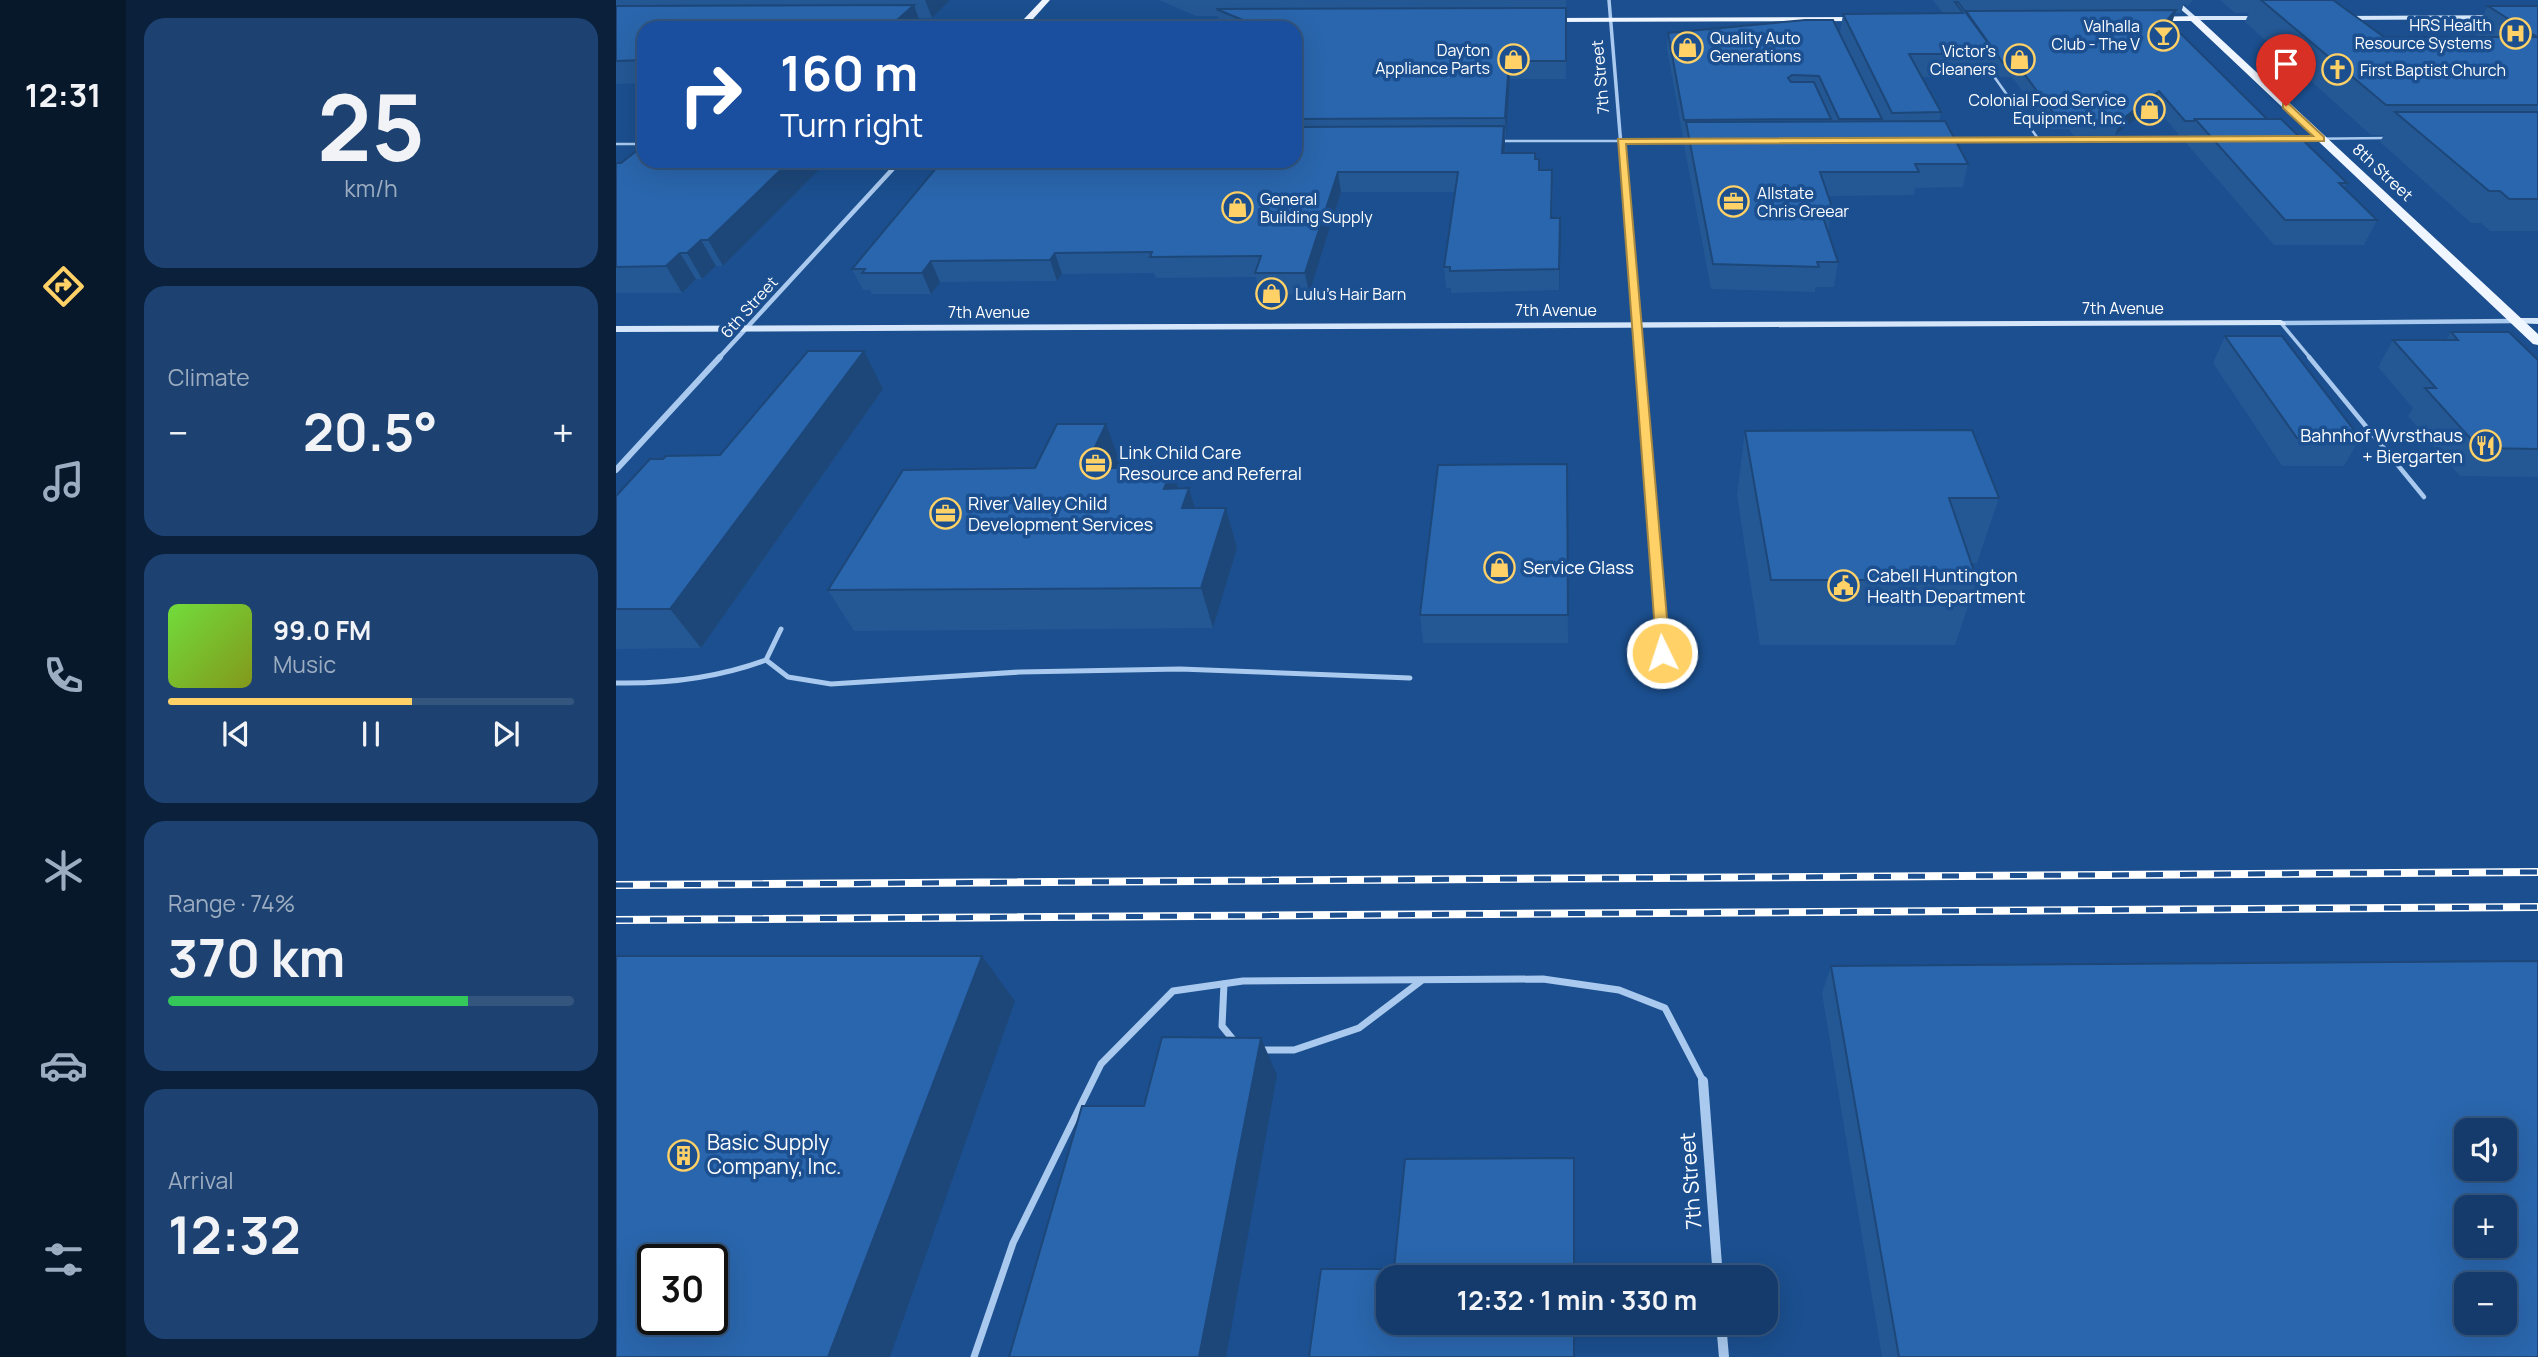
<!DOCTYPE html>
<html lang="en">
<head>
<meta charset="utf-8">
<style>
	:root { --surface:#143b6b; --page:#1d4271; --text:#f1f3f6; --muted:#9dadc1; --line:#33557e; --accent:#ffd166 }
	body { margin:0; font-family:Manrope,sans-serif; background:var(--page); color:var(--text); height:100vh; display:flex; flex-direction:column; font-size:26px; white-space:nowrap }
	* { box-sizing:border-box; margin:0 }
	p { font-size:23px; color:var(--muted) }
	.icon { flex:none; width:38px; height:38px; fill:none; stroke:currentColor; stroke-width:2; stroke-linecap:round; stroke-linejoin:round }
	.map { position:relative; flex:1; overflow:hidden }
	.drawer { display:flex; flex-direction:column; gap:18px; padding:18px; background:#0b203b; width:490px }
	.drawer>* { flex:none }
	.top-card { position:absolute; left:21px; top:21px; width:665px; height:147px; border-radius:21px; box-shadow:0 7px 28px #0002,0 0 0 2px var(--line); background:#1a4fa0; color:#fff; overflow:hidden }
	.tools { position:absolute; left:1838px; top:1118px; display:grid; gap:14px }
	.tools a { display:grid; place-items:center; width:63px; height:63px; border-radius:14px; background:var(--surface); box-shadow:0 7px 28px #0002,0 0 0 2px var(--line); font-size:35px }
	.speed { position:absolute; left:21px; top:1244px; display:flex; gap:14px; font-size:35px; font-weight:700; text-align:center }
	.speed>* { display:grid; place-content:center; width:91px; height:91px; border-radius:50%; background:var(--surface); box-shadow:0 7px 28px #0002,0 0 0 2px var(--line); line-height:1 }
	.speed .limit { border:4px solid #111; border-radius:10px; background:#fff; color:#111 }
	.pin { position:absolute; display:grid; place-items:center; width:60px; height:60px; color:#fff; margin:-72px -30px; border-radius:50% 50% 50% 0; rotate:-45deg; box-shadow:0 0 7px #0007 }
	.pin .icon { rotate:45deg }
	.me { position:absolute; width:77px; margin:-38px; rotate:356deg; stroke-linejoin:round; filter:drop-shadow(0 0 5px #0008) }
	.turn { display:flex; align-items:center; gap:24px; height:147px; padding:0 28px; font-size:32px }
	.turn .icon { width:91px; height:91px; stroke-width:2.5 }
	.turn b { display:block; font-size:49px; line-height:60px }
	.big { font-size:52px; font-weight:700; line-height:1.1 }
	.drawer .widget { flex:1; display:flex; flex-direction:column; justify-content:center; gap:10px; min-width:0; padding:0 24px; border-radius:21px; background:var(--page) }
	.drawer .dial { align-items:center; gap:0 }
	.dial b { font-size:91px; line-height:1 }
	.song { display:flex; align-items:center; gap:21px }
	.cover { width:84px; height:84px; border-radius:10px; background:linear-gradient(135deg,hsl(100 70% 55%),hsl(70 70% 35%)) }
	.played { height:7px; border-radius:4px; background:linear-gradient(90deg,var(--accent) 60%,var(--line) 60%) }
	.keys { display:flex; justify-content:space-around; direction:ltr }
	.heat { display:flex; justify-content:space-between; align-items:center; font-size:38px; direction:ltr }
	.charge { height:10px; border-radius:5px; background:linear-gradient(90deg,#34c759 74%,var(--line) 0) }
	.trip { position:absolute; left:760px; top:1265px; width:402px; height:70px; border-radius:21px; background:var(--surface); box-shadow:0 7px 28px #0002,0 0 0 2px var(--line); font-weight:700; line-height:70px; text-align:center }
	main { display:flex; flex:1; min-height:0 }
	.tabs { display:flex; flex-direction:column; width:126px; justify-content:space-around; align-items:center; background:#08182b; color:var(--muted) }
	.tabs .icon { width:49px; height:49px }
	.tabs .current { color:var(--accent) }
	.tabs b { font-size:32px; color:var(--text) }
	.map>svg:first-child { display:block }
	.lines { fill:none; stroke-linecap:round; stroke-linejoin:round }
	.lane-far4 { stroke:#a9c9ee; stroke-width:2.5 }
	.lane-far3 { stroke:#a9c9ee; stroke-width:3.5 }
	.lane-far2 { stroke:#a9c9ee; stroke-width:4.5 }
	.lane-far1 { stroke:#a9c9ee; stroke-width:5 }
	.lane { stroke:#a9c9ee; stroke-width:7 }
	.street-far4 { stroke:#a9c9ee; stroke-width:3.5 }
	.street-far3 { stroke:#a9c9ee; stroke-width:4.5 }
	.street-far2 { stroke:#a9c9ee; stroke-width:6 }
	.street-far1 { stroke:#a9c9ee; stroke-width:8 }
	.street { stroke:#a9c9ee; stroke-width:10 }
	.secondary { fill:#d6e6fa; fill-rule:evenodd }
	.primary { fill:#f0f6ff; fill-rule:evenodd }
	.rail-casing { stroke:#fff; stroke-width:8 }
	.rail { stroke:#1b4f8f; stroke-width:5; stroke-dasharray:17; stroke-linecap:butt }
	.wall { fill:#245895 }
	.shaded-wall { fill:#1d4779 }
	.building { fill:#2a66ad; stroke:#1d4779; stroke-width:2; fill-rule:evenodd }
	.route { fill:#ffd166; stroke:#a68842; stroke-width:2 }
	.labels { text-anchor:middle; stroke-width:7; stroke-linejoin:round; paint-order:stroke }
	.far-poi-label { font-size:16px; fill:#fff; stroke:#1b4f8f; text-anchor:end }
	.far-street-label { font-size:16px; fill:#fff; stroke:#1b4f8f }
	.poi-label { font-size:18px; fill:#fff; stroke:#1b4f8f; text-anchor:start }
	.near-poi-label { font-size:21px; fill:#fff; stroke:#1b4f8f; text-anchor:start }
	.near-street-label { font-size:21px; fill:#fff; stroke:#1b4f8f }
</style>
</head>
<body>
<main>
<nav class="tabs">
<b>12:31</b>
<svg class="icon current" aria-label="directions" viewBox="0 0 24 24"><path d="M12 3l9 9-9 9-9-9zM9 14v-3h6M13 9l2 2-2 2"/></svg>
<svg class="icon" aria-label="music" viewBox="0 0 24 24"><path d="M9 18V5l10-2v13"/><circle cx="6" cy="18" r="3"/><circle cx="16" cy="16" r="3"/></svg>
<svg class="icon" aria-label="phone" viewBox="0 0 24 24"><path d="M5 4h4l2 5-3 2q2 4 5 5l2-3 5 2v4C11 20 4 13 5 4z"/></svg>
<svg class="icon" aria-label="climate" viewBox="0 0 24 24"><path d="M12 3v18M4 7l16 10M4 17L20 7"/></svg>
<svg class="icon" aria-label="car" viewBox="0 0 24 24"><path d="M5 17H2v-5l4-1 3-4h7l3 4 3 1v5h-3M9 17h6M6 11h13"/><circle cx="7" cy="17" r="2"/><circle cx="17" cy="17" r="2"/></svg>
<svg class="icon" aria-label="filters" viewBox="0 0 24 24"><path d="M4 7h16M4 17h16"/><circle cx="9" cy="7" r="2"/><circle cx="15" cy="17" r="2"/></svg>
</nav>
<section class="drawer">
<div class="widget dial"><b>25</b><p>km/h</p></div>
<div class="widget"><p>Climate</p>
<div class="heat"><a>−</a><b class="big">20.5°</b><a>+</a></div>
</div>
<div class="widget">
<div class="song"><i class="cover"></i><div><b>99.0 FM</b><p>Music</p></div></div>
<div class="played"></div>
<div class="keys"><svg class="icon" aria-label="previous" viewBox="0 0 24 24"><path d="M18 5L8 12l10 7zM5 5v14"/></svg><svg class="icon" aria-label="pause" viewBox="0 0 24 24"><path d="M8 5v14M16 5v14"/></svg><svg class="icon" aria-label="next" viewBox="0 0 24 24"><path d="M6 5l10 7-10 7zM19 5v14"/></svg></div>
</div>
<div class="widget"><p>Range · 74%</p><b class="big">370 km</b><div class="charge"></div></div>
<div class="widget"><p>Arrival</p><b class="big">12:32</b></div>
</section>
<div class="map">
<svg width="1922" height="1357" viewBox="0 0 1922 1357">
	<rect width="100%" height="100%" fill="#1b4f8f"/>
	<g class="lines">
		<g class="lane-far4">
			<polyline points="1372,68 1423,140"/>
			<polyline points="1680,139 1771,138"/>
			<polyline points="1333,140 1579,139"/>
			<polyline points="882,141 1075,141"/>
			<polyline points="0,144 28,144"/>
		</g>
		<polyline class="lane-far3" points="1665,323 1695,359"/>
		<polyline class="lane-far2" points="1693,357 1808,497"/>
		<g class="lane-far1">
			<polyline points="150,660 172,677 215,684 404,672 564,669 794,678"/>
			<path d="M0,683C52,684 101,678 150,660L165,629"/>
		</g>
		<g class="lane">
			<polyline points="608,984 606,1026 619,1042"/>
			<polyline points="645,1050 678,1050 743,1028 805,981"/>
			<polyline points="358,1357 397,1243 485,1064 557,991 627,981 927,979 1003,990 1049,1008 1087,1081"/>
		</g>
		<g class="street-far4">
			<polyline points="993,0 1006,158"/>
			<polyline points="295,22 410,22"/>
		</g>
		<g class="street-far3">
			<polyline points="1006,156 1022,359"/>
			<polyline points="1665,323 1900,321"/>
			<polyline points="102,359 284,161"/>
		</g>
		<g class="street-far2">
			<polyline points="1022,357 1043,615"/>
			<polyline points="0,470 104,357"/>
		</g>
		<polyline class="street-far1" points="1043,613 1046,653"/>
		<g class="street">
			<polyline points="1087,1081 1102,1278"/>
			<polyline points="1105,1323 1108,1357"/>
		</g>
		<g class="secondary">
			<polygon points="1554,0 1561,0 1579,16 1650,16 1653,18 1650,20 1577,20"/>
			<polygon points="1922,15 1922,19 1723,20 1720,18 1723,16"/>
			<polygon points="1900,318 1922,318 1922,324 1896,323 1895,321"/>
			<polygon points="1665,320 1670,323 1669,325 0,332 0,326"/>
		</g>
		<g class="primary">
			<polygon points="426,0 434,0 417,19 624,19 628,21 624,23 407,24 407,20"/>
			<polygon points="1580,16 1922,334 1922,345 1917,344 1575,21 1534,21 1530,19 1534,17"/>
			<polygon points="1247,17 1250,21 928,22 924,20 928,18"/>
		</g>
		<defs>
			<g id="rail">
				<polyline points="0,885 1922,872"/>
				<polyline points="0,920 1922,907"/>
			</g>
		</defs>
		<use href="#rail" class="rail-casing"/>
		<use href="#rail" class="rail"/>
	</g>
	<g class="wall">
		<polygon points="0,0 334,0 316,18 303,18 306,27 28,28 28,83 0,84"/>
		<polygon points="543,0 950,0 950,79 894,79 890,137 889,137 889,153 919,159 923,170 937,190 936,218 944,218 943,290 835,293 835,288 830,288 828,267 840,192 725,192 693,294 643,295 640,277 540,278 538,273 446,274 441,281 324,282 315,294 256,294 254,290 247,290 236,269 679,161 679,28 608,28 604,26 602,16 580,16"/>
		<polygon points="1317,0 1577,0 1572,6 1568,3 1565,13 1559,13 1555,24 1651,119 1731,183 1728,188 1761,220 1748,245 1658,245 1570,143 1573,135 1563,135 1538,105 1499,135 1458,136 1453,129 1435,129 1396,77 1384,77 1377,66 1374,77 1306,77 1325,112 1323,121 1352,164 1347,187 1299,188 1298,195 1212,196 1216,207 1212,232 1222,262 1218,287 1199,287 1199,292 1095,289 1068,145 1069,137 1067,137 1051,49 1052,33 1224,33 1227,14 1327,13"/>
		<polygon points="1604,0 1717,0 1768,37 1863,37 1858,34 1872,6 1922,6 1922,231 1874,231 1865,223 1855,223 1764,142 1768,135 1755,135 1629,22 1633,13 1619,13"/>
		<polygon points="28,161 212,161 107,266 100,266 86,279 80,279 66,293 0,293 0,163"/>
		<polygon points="1835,332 1922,360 1922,477 1844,476 1792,416 1797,408 1762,367 1777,340 1830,340"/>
		<polygon points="1609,336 1744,438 1728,466 1666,466 1597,363"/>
		<polygon points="267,389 85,648 0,649 0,496 47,459 104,455"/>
		<polygon points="1129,431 1383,498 1361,563 1355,563 1361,580 1339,645 1144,645 1121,495"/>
		<polygon points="504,463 502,468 562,488 573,488 579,508 610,508 621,548 597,628 238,631 212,590 419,468"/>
		<polygon points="951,464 952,643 807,643 804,615"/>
		<polygon points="1215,966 1922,1357 1266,1357 1206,993"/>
	</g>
	<g class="shaded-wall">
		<polygon points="309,0 334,0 316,18"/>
		<polygon points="298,5 306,27 305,28 272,28"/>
		<polygon points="1560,10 1556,23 1546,33 1551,20"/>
		<polygon points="893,61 894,79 890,137 889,118"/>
		<polygon points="1543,91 1538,105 1499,135 1504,121"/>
		<polygon points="888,126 889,145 887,172 886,153"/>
		<polygon points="174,161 212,161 107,266 92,240"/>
		<polygon points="722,172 725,192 693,294 689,273"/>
		<polygon points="944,218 945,238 943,290 943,269"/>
		<polygon points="85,240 100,266 86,279 71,253"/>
		<polygon points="64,253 80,279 66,293 50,266"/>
		<polygon points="439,253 446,274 441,281 434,260"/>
		<polygon points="315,261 324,282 315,294 306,273"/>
		<polygon points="248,351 267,389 85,648 54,609"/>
		<polygon points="490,424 504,463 485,509 469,468"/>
		<polygon points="556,468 567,505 573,488 585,528 548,489"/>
		<polygon points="610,508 621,548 597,628 585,588"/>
		<polygon points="366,956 399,1001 274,1357 212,1357"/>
		<polygon points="645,1038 661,1075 610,1357 583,1357"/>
	</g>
	<g class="building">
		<polygon points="1645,0 1717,0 1768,37 1921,37 1872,6 1922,6 1922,105 1770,105"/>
		<polygon points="1339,2 1342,2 1380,54 1293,54 1325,112 1276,113 1227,14 1347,13"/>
		<polygon points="298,5 272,28 28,28 28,60 0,61 0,6"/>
		<polygon points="950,8 950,61 893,61 889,118 679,119 679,28 646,28 600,9"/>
		<polygon points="1560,10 1551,20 1651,119 1579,119 1578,121 1569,121 1543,91 1504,121 1462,121 1457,115 1439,115 1400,63 1387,63 1350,11"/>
		<polygon points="1189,20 1217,20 1266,119 1223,119 1203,76 1176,75 1172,78 1175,82 1198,82 1215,119 1068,120 1052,33"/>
		<polygon points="1779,112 1922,112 1922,199 1893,199 1884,191 1873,191"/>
		<polygon points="1579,119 1665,119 1731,183 1723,183 1761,220 1669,220"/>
		<polygon points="1329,121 1352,164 1299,164 1303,172 1204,172 1216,207 1204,208 1222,262 1201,262 1203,267 1097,264 1070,122"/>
		<polygon points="888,126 886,153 919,153 919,159 923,159 923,170 936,170 935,218 944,218 943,269 834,271 834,267 828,267 842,172 722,172 689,273 639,273 645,256 534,257 536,252 439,253 434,260 315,261 306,273 246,273 249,269 236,269 326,161 679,161 679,127"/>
		<polygon points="28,145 28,161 174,161 92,240 85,240 71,253 64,253 50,266 0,267 0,163 5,163"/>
		<polygon points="1835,332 1893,332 1922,360 1922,449 1863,448 1809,388 1820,388 1777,340 1842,340"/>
		<polygon points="1609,336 1666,336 1744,438 1681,438"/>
		<polygon points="192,351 248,351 54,609 0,609 0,496 34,459 47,459 50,456 104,455"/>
		<polygon points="441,424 490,424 469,468 556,468 548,489 573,488 566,508 610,508 585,588 212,590 287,470 419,468"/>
		<polygon points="1356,430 1383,498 1333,498 1361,580 1155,580 1129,431"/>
		<polygon points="951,464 952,615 804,615 822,465"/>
		<path d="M0,956H366L212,1357H0ZM37,1260H96V1320H37Z"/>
		<path d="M1922,961V1357H1283L1215,966ZM1850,1130H1888V1169H1850ZM1850,1208H1888V1246H1850ZM1850,1284H1888V1323H1850Z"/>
		<polygon points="546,1037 645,1038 583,1357 393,1357 466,1106 528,1106"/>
		<polygon points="958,1158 958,1278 772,1278 772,1323 958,1323 958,1357 693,1357 705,1269 778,1269 789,1159"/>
	</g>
	<polygon class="route" points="1667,104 1673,104 1708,137 1708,141 1010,144 1054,653 1046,659 1041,657 1002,139 1697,136 1667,108"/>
	<defs>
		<symbol id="hospital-ring" viewBox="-11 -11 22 22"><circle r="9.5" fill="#1b4f8f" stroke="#ffd166" stroke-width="1.5"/><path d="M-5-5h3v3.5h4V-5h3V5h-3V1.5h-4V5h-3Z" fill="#ffd166"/></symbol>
		<symbol id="bar-ring" viewBox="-11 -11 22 22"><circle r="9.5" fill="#1b4f8f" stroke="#ffd166" stroke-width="1.5"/><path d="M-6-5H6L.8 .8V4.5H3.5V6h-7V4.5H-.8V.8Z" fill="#ffd166"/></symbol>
		<symbol id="shop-ring" viewBox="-11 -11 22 22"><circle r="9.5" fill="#1b4f8f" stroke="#ffd166" stroke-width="1.5"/><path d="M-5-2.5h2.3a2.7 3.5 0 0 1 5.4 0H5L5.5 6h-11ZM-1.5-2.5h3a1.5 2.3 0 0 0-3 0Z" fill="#ffd166"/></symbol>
		<symbol id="church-ring" viewBox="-11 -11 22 22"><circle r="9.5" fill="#1b4f8f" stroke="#ffd166" stroke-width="1.5"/><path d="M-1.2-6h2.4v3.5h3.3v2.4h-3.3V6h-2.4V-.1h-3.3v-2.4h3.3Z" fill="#ffd166"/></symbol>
		<symbol id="office-ring" viewBox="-11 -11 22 22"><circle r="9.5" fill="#1b4f8f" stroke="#ffd166" stroke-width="1.5"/><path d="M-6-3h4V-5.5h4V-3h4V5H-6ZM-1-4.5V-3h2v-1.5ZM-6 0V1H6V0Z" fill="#ffd166"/></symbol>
		<symbol id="restaurant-ring" viewBox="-11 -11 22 22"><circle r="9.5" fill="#1b4f8f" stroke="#ffd166" stroke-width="1.5"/><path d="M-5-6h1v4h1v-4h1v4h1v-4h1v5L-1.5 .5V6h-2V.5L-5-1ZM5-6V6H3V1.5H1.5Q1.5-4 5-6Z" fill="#ffd166"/></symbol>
		<symbol id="civic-ring" viewBox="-11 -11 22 22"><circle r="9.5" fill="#1b4f8f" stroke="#ffd166" stroke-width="1.5"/><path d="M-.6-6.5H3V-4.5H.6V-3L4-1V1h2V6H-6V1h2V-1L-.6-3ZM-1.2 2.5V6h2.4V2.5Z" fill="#ffd166"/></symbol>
		<symbol id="building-ring" viewBox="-11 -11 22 22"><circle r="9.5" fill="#1b4f8f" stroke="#ffd166" stroke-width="1.5"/><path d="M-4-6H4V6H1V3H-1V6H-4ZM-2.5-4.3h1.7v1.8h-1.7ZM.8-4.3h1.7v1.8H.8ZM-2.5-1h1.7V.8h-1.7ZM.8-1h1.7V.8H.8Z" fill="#ffd166"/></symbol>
	</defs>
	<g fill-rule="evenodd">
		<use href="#hospital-ring" x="1882" y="16" width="35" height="35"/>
		<use href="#bar-ring" x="1530" y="18" width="35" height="35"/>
		<use href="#shop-ring" x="1054" y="30" width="35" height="35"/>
		<use href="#shop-ring" x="880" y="42" width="35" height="35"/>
		<use href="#shop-ring" x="1386" y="42" width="35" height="35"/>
		<use href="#church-ring" x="1704" y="52" width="35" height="35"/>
		<use href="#shop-ring" x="1516" y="92" width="35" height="35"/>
		<use href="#office-ring" x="1100" y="184" width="35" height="35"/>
		<use href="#shop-ring" x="604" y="190" width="35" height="35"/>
		<use href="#shop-ring" x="638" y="276" width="35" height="35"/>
		<use href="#restaurant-ring" x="1852" y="428" width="35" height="35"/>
		<use href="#office-ring" x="462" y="446" width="35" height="35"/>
		<use href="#office-ring" x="312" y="496" width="35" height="35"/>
		<use href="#shop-ring" x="866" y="550" width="35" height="35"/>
		<use href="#civic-ring" x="1210" y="568" width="35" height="35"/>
		<use href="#building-ring" x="50" y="1138" width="35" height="35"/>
	</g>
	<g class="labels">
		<g class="far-poi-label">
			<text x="1876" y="31">HRS Health<tspan x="1876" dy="18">Resource Systems</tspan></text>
			<text x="1524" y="32">Valhalla<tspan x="1524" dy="18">Club - The V</tspan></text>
			<text x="1094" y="44" text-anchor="start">Quality Auto<tspan x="1094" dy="18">Generations</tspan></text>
			<text x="874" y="56">Dayton<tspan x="874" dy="18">Appliance Parts</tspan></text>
			<text x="1380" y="57">Victor's<tspan x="1380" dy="18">Cleaners</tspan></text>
			<text x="1744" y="76" text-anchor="start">First Baptist Church</text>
			<text x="1510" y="106">Colonial Food Service<tspan x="1510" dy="18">Equipment, Inc.</tspan></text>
			<text x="1141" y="199" text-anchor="start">Allstate<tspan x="1141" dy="18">Chris Greear</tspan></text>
			<text x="644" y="205" text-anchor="start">General<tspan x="644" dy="18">Building Supply</tspan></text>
			<text x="679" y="300" text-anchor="start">Lulu's Hair Barn</text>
		</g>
		<g class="far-street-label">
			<text transform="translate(984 77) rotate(-95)" y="6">7th Street</text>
			<text transform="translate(1767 172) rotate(43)" y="6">8th Street</text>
			<text transform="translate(133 307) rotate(-48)" y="6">6th Street</text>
			<text x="1507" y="314">7th Avenue</text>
			<text x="940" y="316">7th Avenue</text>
			<text x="373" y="318">7th Avenue</text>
		</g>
		<g class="poi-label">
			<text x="1847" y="442" text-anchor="end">Bahnhof Wvrsthaus<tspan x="1847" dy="21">+ Biergarten</tspan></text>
			<text x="503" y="459">Link Child Care<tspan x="503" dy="21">Resource and Referral</tspan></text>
			<text x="352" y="510">River Valley Child<tspan x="352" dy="21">Development Services</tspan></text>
			<text x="907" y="574">Service Glass</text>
			<text x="1251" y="582">Cabell Huntington<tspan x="1251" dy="21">Health Department</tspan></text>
		</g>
		<g class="near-poi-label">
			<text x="91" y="1150">Basic Supply<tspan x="91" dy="24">Company, Inc.</tspan></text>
		</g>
		<g class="near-street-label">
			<text transform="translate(1075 1181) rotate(-94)" y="7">7th Street</text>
		</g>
	</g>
</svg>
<div class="tools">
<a><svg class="icon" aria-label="sound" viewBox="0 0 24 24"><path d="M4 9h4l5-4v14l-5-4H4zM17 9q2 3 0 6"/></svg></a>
<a>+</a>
<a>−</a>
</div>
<div class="speed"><div class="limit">30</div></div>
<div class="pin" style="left:1670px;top:106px;background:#d93025"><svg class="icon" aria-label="arrive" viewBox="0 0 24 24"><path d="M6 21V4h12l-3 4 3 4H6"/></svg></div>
<svg class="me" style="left:1046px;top:653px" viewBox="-20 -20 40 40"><circle r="17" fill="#ffd166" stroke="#fff" stroke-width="3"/><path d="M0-11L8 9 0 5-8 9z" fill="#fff"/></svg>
<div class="trip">12:32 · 1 min · 330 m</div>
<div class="top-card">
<div class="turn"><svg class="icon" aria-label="right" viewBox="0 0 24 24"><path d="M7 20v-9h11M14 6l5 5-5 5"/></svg><div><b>160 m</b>Turn right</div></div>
</div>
</div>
</main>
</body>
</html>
